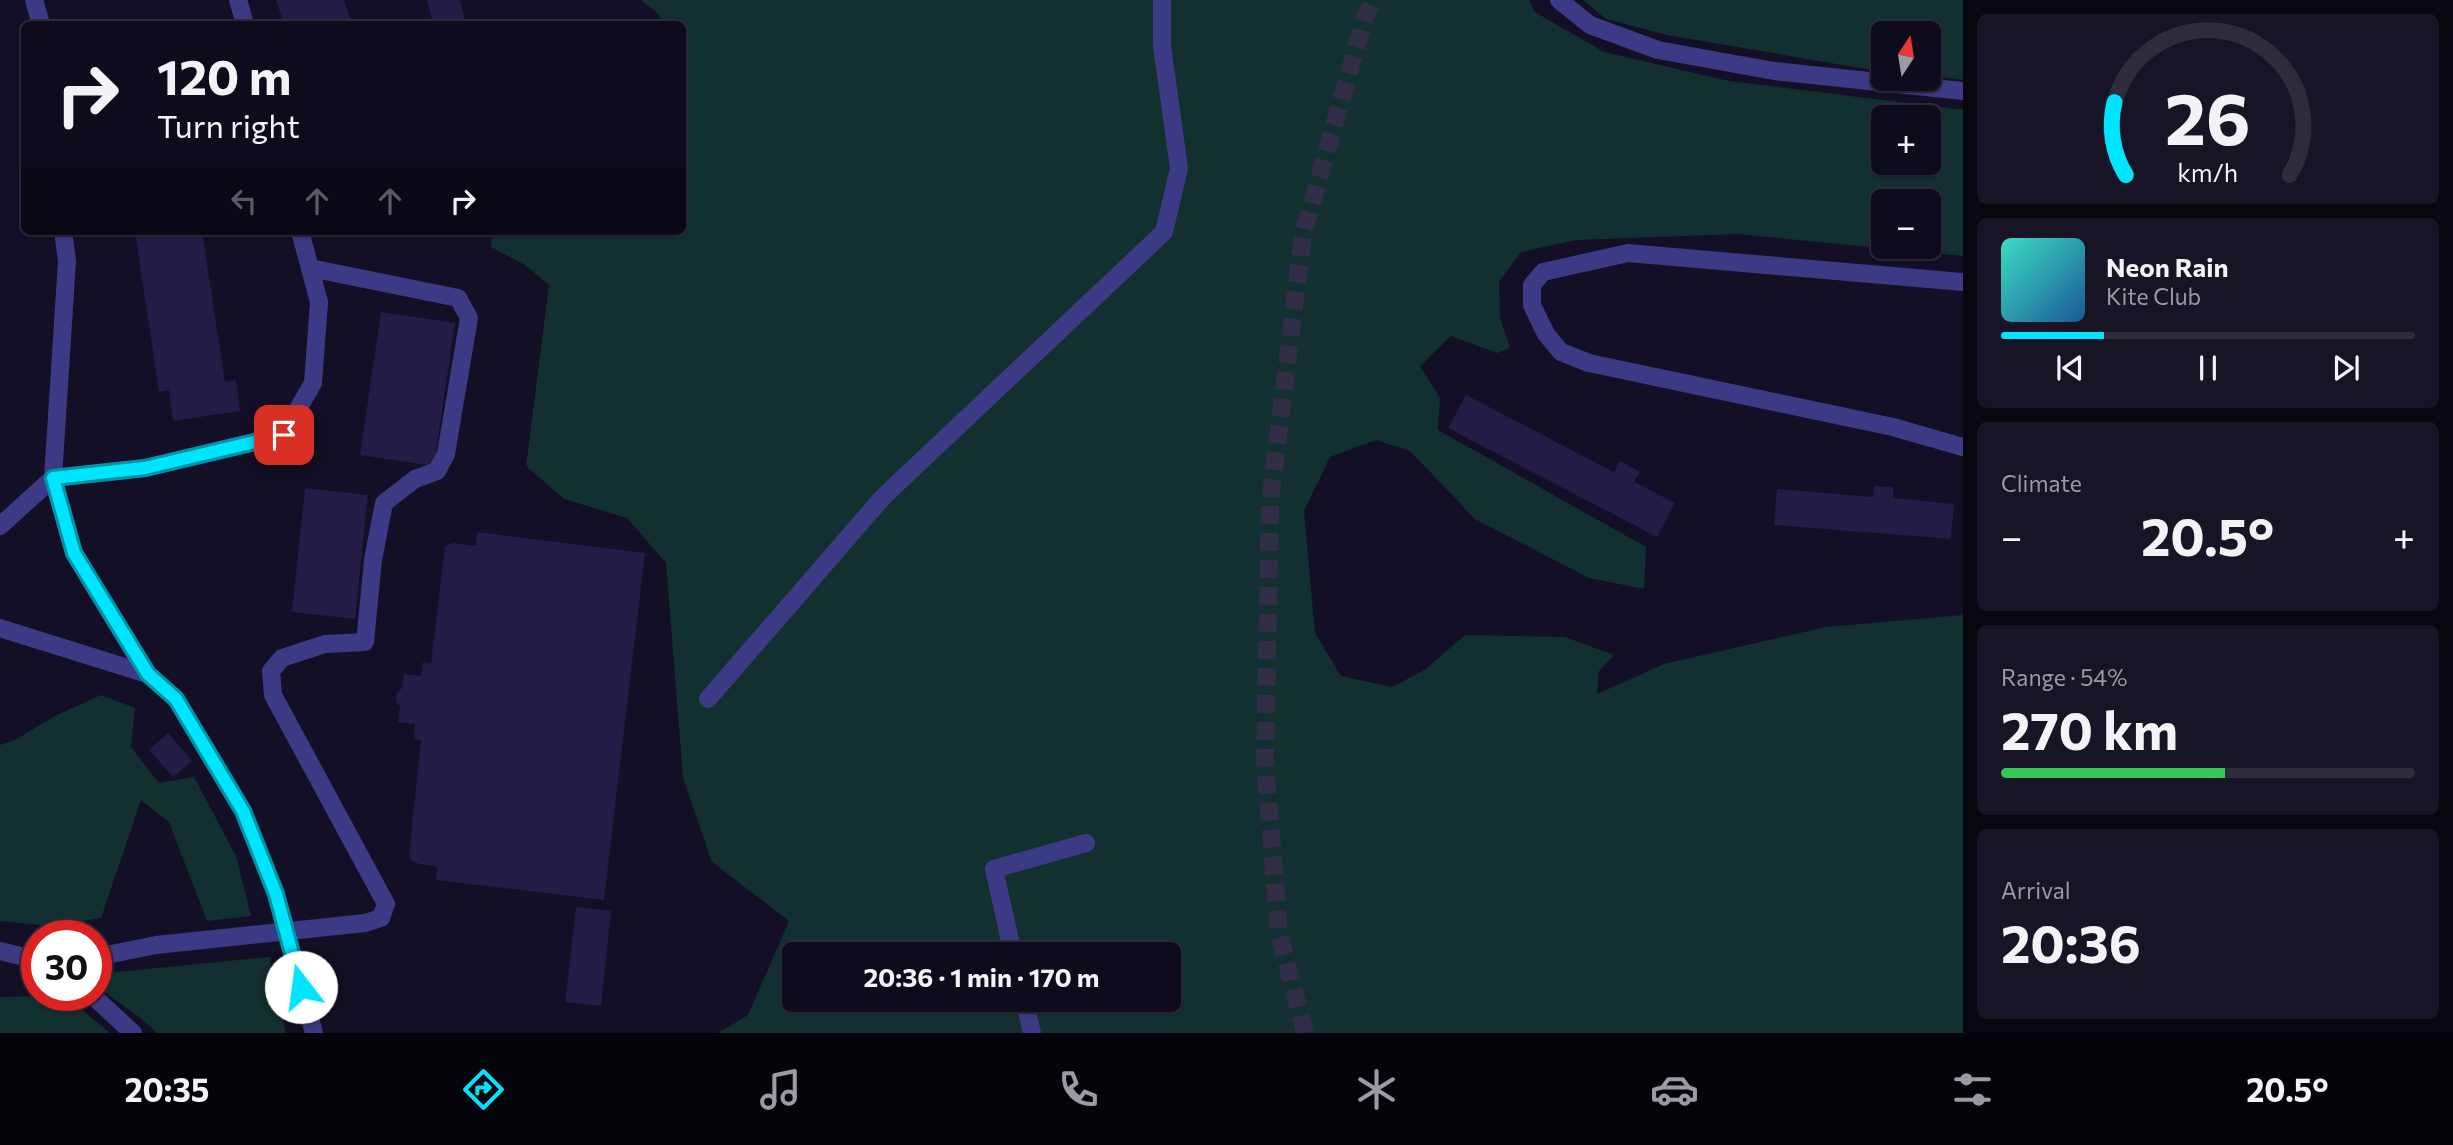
<!DOCTYPE html>
<html lang="en">
<head>
<meta charset="utf-8">
<style>
	:root { --surface:#0e0b1c; --page:#171425; --text:#f1f3f6; --muted:#9b9ba3; --line:#2e2b3b; --accent:#00e5ff }
	body { margin:0; font-family:Commissioner,sans-serif; background:var(--page); color:var(--text); height:100vh; display:flex; flex-direction:column; font-size:26px; white-space:nowrap }
	* { box-sizing:border-box; margin:0 }
	p { font-size:23px; color:var(--muted) }
	.icon { flex:none; width:38px; height:38px; fill:none; stroke:currentColor; stroke-width:2; stroke-linecap:round; stroke-linejoin:round }
	.map { position:relative; flex:1; overflow:hidden }
	.sheet { display:flex; flex-direction:column; gap:14px; padding:14px; background:#08060f; width:490px }
	.sheet>* { flex:none }
	.guide { position:absolute; left:21px; top:21px; width:665px; height:214px; border-radius:10px; box-shadow:0 2px 5px #0004,0 0 0 2px var(--line); background:#0e0b1c; color:var(--text); overflow:hidden }
	.needle { width:46px; rotate:12deg }
	.tools { position:absolute; left:1871px; top:21px; display:grid; gap:14px }
	.tools a { display:grid; place-items:center; width:70px; height:70px; border-radius:10px; background:var(--surface); box-shadow:0 2px 5px #0004,0 0 0 2px var(--line); font-size:35px }
	.speed { position:absolute; left:21px; top:920px; display:flex; gap:14px; font-size:35px; font-weight:700; text-align:center }
	.speed>* { display:grid; place-content:center; width:91px; height:91px; border-radius:50%; background:var(--surface); box-shadow:0 2px 5px #0004,0 0 0 2px var(--line); line-height:1 }
	.speed .limit { border:10px solid #d22; background:#fff; color:#111 }
	.pin { position:absolute; display:grid; place-items:center; width:60px; height:60px; color:#fff; margin:-30px; border-radius:14px; box-shadow:0 4px 10px #0006 }
	.me { position:absolute; width:77px; margin:-38px; rotate:345deg; stroke-linejoin:round; filter:drop-shadow(0 0 5px #0008) }
	.turn { display:flex; align-items:center; gap:24px; height:147px; padding:0 21px; font-size:32px }
	.turn .icon { width:91px; height:91px; stroke-width:2.5 }
	.turn b { display:block; font-size:49px; line-height:60px }
	.lanes { display:flex; align-items:center; height:66px; padding:0 21px; background:#0003; justify-content:center; gap:35px; direction:ltr }
	.lanes .off { opacity:.35 }
	.big { font-size:52px; font-weight:700; line-height:1.1 }
	.sheet .widget { flex:1; display:flex; flex-direction:column; justify-content:center; gap:10px; min-width:0; padding:0 24px; border-radius:10px; background:var(--page) }
	.sheet .dial { align-items:center; gap:0 }
	.dial svg { height:182px; overflow:visible; fill:none; stroke:var(--line); stroke-width:7; stroke-linecap:round; text-anchor:middle }
	.dial text { fill:var(--text); stroke:none }
	.song { display:flex; align-items:center; gap:21px }
	.cover { width:84px; height:84px; border-radius:10px; background:linear-gradient(135deg,hsl(170 70% 55%),hsl(210 70% 35%)) }
	.played { height:7px; border-radius:4px; background:linear-gradient(90deg,var(--accent) 25%,var(--line) 25%) }
	.keys { display:flex; justify-content:space-around; direction:ltr }
	.heat { display:flex; justify-content:space-between; align-items:center; font-size:38px; direction:ltr }
	.charge { height:10px; border-radius:5px; background:linear-gradient(90deg,#34c759 54%,var(--line) 0) }
	.trip { position:absolute; left:782px; top:942px; width:399px; height:70px; border-radius:10px; background:var(--surface); box-shadow:0 2px 5px #0004,0 0 0 2px var(--line); font-weight:700; line-height:70px; text-align:center }
	.tabs { display:flex; height:112px; justify-content:space-around; align-items:center; background:#06040b; color:var(--muted) }
	.tabs .icon { width:49px; height:49px }
	.tabs .on { color:var(--accent) }
	.tabs b { font-size:32px; color:var(--text) }
	main { display:flex; flex:1; min-height:0 }
	.map>svg:first-child { display:block }
	.green { fill:#12302f; fill-rule:evenodd }
	.building { fill:#241b47 }
	.lines { fill:none; stroke-linecap:round; stroke-linejoin:round }
	.minor-tunnel { stroke:#312d47; stroke-width:18; stroke-dasharray:18 9; stroke-linecap:butt }
	.minor { stroke:#3d3a85; stroke-width:18 }
	.minor-bridge { stroke:#3d3a85; stroke-width:18 }
	.route-casing { stroke:#0095a6; stroke-width:18 }
	.route { stroke:#00e5ff; stroke-width:12 }
</style>
</head>
<body>
<main>
<div class="map">
<svg width="1963" height="1033" viewBox="0 0 1963 1033">
	<rect width="100%" height="100%" fill="#130f26"/>
	<g class="green">
		<path d="M641,0H1529L1535,12L1604,52L1729,81L1963,110V256L1736,234L1576,240L1521,252L1499,282L1500,318L1510,348L1497,353L1451,336L1420,366L1440,398L1438,430L1646,547L1644,589L1589,578L1475,519L1410,451L1376,440L1330,457L1304,511L1315,633L1341,676L1392,687L1426,669L1465,635L1565,637L1614,655L1599,671L1597,694L1664,664L1826,627L1963,615V1033H718L748,1015L789,921L712,862L683,778L666,563L627,518L564,499L526,466L549,285L525,265L491,247L492,231H682V84L688,57L683,48L682,24H665L658,14ZM1883,117H1928V163H1883ZM1883,201H1928V247H1883ZM794,954H1169V999H794Z"/>
		<polygon points="1583,0 1963,0 1963,80 1929,76 1928,33 1883,33 1883,72 1667,35 1606,19"/>
		<polygon points="101,695 135,708 131,747 159,783 194,777 236,856 251,916 207,921 169,822 141,800 101,918 50,926 0,921 0,745 15,740 57,715"/>
		<polygon points="270,957 286,1033 157,1033 138,1016 103,991 96,980 96,974"/>
		<polygon points="41,996 82,1010 110,1033 0,1033 0,997"/>
	</g>
	<g class="building">
		<polygon points="276,0 344,0 352,24 284,24"/>
		<polygon points="427,0 460,0 466,24 433,24"/>
		<polygon points="135,231 202,231 225,382 236,380 240,411 173,421 169,390 159,392"/>
		<polygon points="381,312 455,323 434,466 360,455"/>
		<polygon points="1466,395 1614,472 1620,461 1640,472 1634,482 1675,503 1657,537 1448,428"/>
		<polygon points="1874,486 1893,487 1893,498 1954,504 1951,539 1774,525 1777,489 1873,497"/>
		<polygon points="305,488 368,495 355,619 292,612"/>
		<polygon points="477,532 645,553 604,900 436,880 438,867 419,864 412,861 409,856 421,740 414,739 415,724 398,722 400,707 396,700 397,693 402,688 404,674 421,676 423,662 431,663 445,547 449,544 455,543 476,546"/>
		<polygon points="168,733 192,761 173,777 149,750"/>
		<polygon points="576,907 611,911 601,1006 565,1002"/>
	</g>
	<g class="lines">
		<polyline class="minor-tunnel" points="1305,1033 1279,933 1265,763 1270,503 1303,234 1365,17 1374,0"/>
		<g class="minor">
			<polyline points="34,0 41,24"/>
			<polyline points="238,0 245,24"/>
			<polyline points="1559,0 1590,25 1658,50 1774,71 1963,91"/>
			<polyline points="63,231 67,261 53,478 74,553 147,674 176,699 243,811 276,894 314,1033"/>
			<polyline points="310,268 458,298 469,318 446,454 437,471 415,479 384,503 373,560 365,642 325,644 282,658 271,671 273,695 386,904 381,918 365,923"/>
			<polyline points="1963,282 1628,253 1543,272 1532,285 1532,305 1546,334 1561,352 1589,363 1893,427 1963,447"/>
			<polyline points="0,526 53,478 145,468 283,435 313,383 319,302 300,231"/>
			<polyline points="0,628 147,674"/>
			<polyline points="708,699 883,497 1164,232 1179,168 1162,46 1162,0"/>
			<polyline points="0,951 37,960"/>
			<polyline points="1013,954 994,869 1086,843"/>
			<polyline points="93,996 133,1033"/>
			<polyline points="1024,999 1032,1033"/>
		</g>
		<polyline class="minor-bridge" points="96,957 156,945 365,923"/>
	</g>
	<g class="lines">
		<defs>
			<polyline id="route" points="284,435 145,468 53,478 74,553 148,674 176,699 243,811 276,894 301,987"/>
		</defs>
		<use href="#route" class="route-casing"/>
		<use href="#route" class="route"/>
	</g>
</svg>
<div class="tools">
<a><svg class="needle" viewBox="-14 -14 28 28"><path d="M0-13l5 13h-10z" fill="#e53935"/><path d="M0 13l5-13h-10z" fill="#9b9ba3"/></svg></a>
<a>+</a>
<a>−</a>
</div>
<div class="speed"><div class="limit">30</div></div>
<div class="pin" style="left:284px;top:435px;background:#d93025"><svg class="icon" aria-label="arrive" viewBox="0 0 24 24"><path d="M6 21V4h12l-3 4 3 4H6"/></svg></div>
<svg class="me" style="left:301px;top:987px" viewBox="-20 -20 40 40"><circle r="19" fill="#fff"/><path d="M0-13L10 11 0 6-10 11z" fill="#00e5ff"/></svg>
<div class="trip">20:36 · 1 min · 170 m</div>
<div class="guide">
<div class="turn"><svg class="icon" aria-label="right" viewBox="0 0 24 24"><path d="M7 20v-9h11M14 6l5 5-5 5"/></svg><div><b>120 m</b>Turn right</div></div>
<div class="lanes"><svg class="icon off" aria-label="left" viewBox="0 0 24 24"><path d="M17 20v-9H6M10 6l-5 5 5 5"/></svg><svg class="icon off" aria-label="ahead" viewBox="0 0 24 24"><path d="M12 20V5M6 11l6-6 6 6"/></svg><svg class="icon off" aria-label="ahead" viewBox="0 0 24 24"><path d="M12 20V5M6 11l6-6 6 6"/></svg><svg class="icon" aria-label="right" viewBox="0 0 24 24"><path d="M7 20v-9h11M14 6l5 5-5 5"/></svg></div>
</div>
</div>
<section class="sheet">
<div class="widget dial"><svg viewBox="0 0 100 80">
<path d="M14 69A42 42 0 1 1 86 69"/>
<path d="M14 69A42 42 0 0 1 9 37" stroke="#00e5ff"/>
<text x="50" y="56" font-size="32" font-weight="700">26</text>
<text x="50" y="72" font-size="11">km/h</text>
</svg></div>
<div class="widget">
<div class="song"><i class="cover"></i><div><b>Neon Rain</b><p>Kite Club</p></div></div>
<div class="played"></div>
<div class="keys"><svg class="icon" aria-label="previous" viewBox="0 0 24 24"><path d="M18 5L8 12l10 7zM5 5v14"/></svg><svg class="icon" aria-label="pause" viewBox="0 0 24 24"><path d="M8 5v14M16 5v14"/></svg><svg class="icon" aria-label="next" viewBox="0 0 24 24"><path d="M6 5l10 7-10 7zM19 5v14"/></svg></div>
</div>
<div class="widget"><p>Climate</p>
<div class="heat"><a>−</a><b class="big">20.5°</b><a>+</a></div>
</div>
<div class="widget"><p>Range · 54%</p><b class="big">270 km</b><div class="charge"></div></div>
<div class="widget"><p>Arrival</p><b class="big">20:36</b></div>
</section>
</main>
<nav class="tabs">
<b>20:35</b>
<svg class="icon on" aria-label="directions" viewBox="0 0 24 24"><path d="M12 3l9 9-9 9-9-9zM9 14v-3h6M13 9l2 2-2 2"/></svg>
<svg class="icon" aria-label="music" viewBox="0 0 24 24"><path d="M9 18V5l10-2v13"/><circle cx="6" cy="18" r="3"/><circle cx="16" cy="16" r="3"/></svg>
<svg class="icon" aria-label="phone" viewBox="0 0 24 24"><path d="M5 4h4l2 5-3 2q2 4 5 5l2-3 5 2v4C11 20 4 13 5 4z"/></svg>
<svg class="icon" aria-label="climate" viewBox="0 0 24 24"><path d="M12 3v18M4 7l16 10M4 17L20 7"/></svg>
<svg class="icon" aria-label="car" viewBox="0 0 24 24"><path d="M5 17H2v-5l4-1 3-4h7l3 4 3 1v5h-3M9 17h6M6 11h13"/><circle cx="7" cy="17" r="2"/><circle cx="17" cy="17" r="2"/></svg>
<svg class="icon" aria-label="filters" viewBox="0 0 24 24"><path d="M4 7h16M4 17h16"/><circle cx="9" cy="7" r="2"/><circle cx="15" cy="17" r="2"/></svg>
<b>20.5°</b>
</nav>
</body>
</html>
